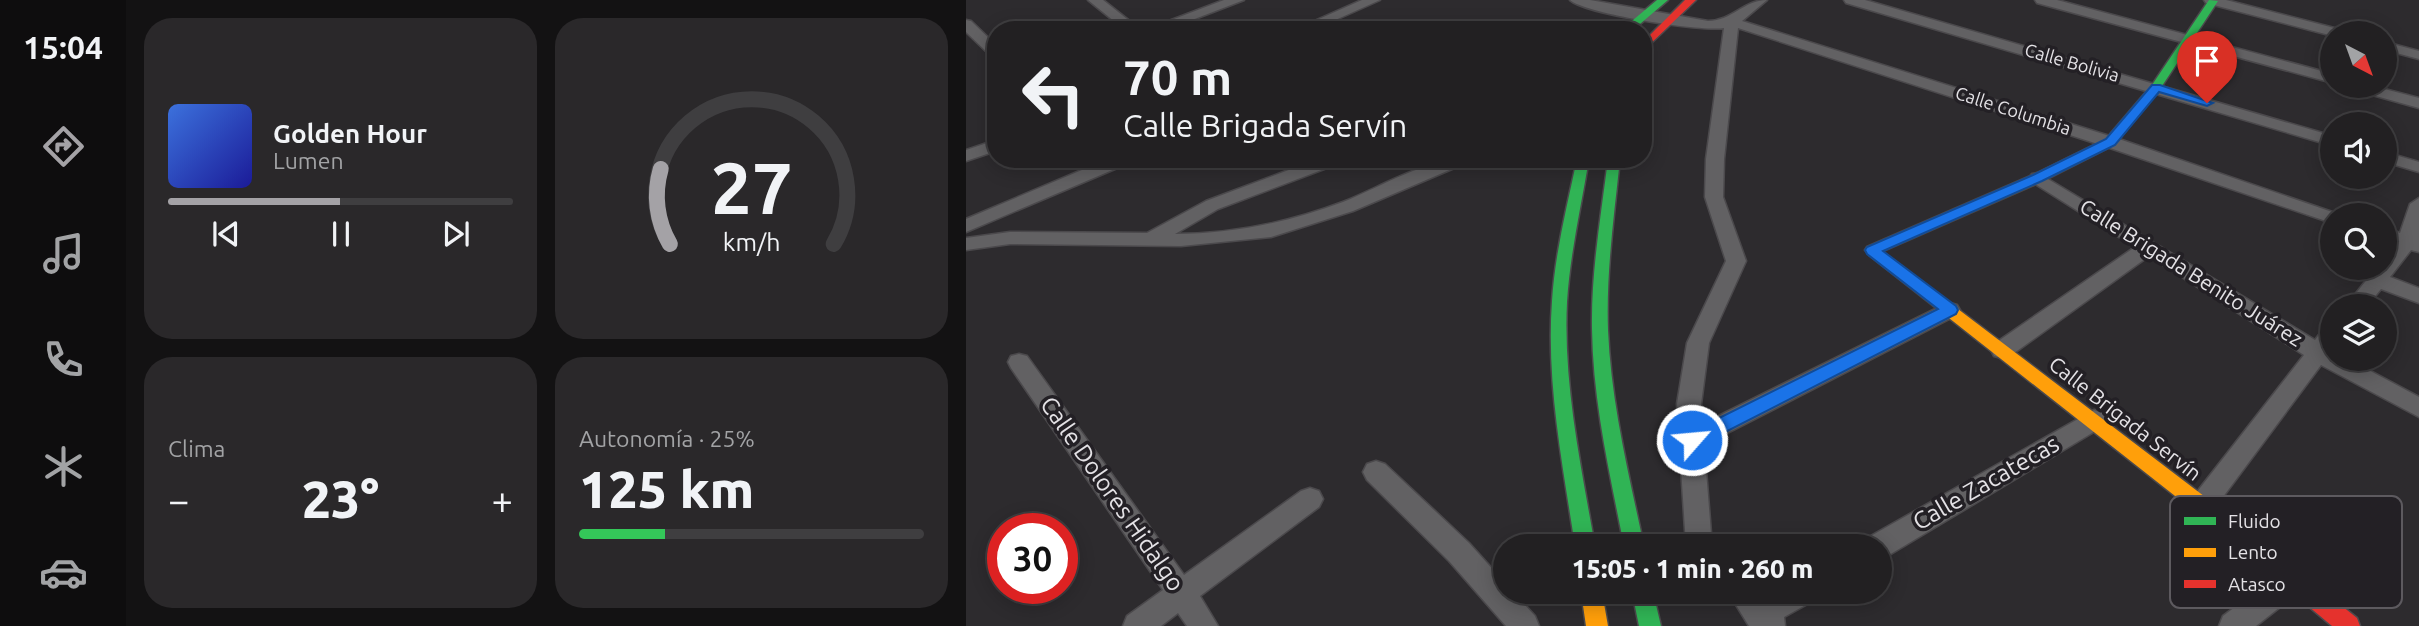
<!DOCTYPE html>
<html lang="es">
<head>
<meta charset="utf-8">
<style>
	:root { --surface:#222022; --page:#2a282a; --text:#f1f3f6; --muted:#a2a3a5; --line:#3f3e40; --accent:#a4a2a6 }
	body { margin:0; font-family:Ubuntu,sans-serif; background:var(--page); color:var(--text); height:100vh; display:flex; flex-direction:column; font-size:26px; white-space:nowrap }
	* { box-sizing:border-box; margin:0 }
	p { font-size:23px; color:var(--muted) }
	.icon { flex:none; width:38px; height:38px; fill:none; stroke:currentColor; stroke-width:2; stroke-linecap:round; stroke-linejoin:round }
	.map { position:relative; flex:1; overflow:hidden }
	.sheet { display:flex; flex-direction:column; gap:18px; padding:18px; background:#131213; width:840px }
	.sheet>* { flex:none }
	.guide { position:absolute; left:21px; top:21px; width:665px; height:147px; border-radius:28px; box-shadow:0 4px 18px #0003,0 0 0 2px var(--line); background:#222022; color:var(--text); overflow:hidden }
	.needle { width:46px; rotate:139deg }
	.tools { position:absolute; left:1354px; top:21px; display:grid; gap:14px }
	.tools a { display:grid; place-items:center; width:77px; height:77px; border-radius:50%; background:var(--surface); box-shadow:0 4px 18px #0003,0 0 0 2px var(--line); font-size:35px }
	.speed { position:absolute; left:21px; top:513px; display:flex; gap:14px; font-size:35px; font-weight:700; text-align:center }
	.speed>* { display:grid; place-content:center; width:91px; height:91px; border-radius:50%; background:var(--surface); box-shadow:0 4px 18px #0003,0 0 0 2px var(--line); line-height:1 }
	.speed .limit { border:10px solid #d22; background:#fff; color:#111 }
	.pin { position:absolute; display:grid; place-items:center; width:60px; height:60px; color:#fff; margin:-72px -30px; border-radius:50% 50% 50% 0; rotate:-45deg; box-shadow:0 0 7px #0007 }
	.pin .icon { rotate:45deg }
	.me { position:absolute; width:77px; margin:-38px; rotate:63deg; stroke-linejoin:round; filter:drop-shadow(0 0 5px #0008) }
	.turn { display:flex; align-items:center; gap:24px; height:147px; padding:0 21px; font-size:32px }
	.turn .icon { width:91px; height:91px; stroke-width:2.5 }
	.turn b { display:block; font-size:49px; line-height:60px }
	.big { font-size:52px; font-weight:800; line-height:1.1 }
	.sheet .tile { flex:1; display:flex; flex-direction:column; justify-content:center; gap:10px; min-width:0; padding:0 24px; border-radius:28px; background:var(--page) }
	.sheet .dial { align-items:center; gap:0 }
	.dial svg { height:182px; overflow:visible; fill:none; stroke:var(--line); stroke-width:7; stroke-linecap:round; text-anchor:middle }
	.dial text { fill:var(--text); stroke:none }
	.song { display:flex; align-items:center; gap:21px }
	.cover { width:84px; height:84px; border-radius:10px; background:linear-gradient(135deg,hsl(220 70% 55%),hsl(240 70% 35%)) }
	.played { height:7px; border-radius:4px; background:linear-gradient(90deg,var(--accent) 50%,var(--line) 50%) }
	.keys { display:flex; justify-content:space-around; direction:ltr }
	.heat { display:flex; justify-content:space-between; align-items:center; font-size:38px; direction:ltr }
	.charge { height:10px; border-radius:5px; background:linear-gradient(90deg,#34c759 25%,var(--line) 0) }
	.sheet .tiles { flex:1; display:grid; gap:18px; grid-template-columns:repeat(2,1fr) }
	.trip { position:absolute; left:527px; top:534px; width:399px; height:70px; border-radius:35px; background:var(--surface); box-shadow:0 4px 18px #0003,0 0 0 2px var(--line); font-weight:800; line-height:70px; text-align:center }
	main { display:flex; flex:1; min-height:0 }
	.dock { display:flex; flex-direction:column; width:126px; justify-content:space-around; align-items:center; background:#0e0d0e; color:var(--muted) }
	.dock .icon { width:49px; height:49px }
	.dock .on { color:var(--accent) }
	.dock b { font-size:32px; color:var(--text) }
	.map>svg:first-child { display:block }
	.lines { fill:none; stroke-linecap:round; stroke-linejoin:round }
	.street-casing { stroke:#4b494c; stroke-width:3 }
	.fast-casing { stroke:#4b494c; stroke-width:3 }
	.slow-casing { stroke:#4b494c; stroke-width:3 }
	.jam-casing { stroke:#4b494c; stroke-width:3 }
	.street { fill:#626163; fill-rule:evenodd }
	.fast { fill:#30b455; fill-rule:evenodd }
	.slow { fill:#ff9f0a; fill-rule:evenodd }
	.jam { fill:#e5322d; fill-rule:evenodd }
	.route { fill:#1a73e8; stroke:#114b97; stroke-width:2 }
	.labels { text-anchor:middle; stroke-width:7; stroke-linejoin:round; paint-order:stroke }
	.far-street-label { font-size:18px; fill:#e4e2e6; stroke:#232025 }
	.street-label { font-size:21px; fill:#e4e2e6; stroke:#232025 }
	.near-street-label { font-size:24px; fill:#e4e2e6; stroke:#232025 }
	.key { fill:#232025; stroke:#5d5a5f; stroke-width:2 }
	.key-label { font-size:19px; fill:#e4e2e6 }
</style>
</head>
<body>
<main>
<nav class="dock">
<b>15:04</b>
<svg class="icon on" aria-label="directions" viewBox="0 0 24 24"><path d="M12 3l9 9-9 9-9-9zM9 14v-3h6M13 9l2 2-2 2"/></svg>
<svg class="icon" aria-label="music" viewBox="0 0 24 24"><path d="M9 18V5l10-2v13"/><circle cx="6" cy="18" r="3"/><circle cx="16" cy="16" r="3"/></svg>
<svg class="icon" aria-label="phone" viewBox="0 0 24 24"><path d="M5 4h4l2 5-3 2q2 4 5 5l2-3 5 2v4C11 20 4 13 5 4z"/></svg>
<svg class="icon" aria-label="climate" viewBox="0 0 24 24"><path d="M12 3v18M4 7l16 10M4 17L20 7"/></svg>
<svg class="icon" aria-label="car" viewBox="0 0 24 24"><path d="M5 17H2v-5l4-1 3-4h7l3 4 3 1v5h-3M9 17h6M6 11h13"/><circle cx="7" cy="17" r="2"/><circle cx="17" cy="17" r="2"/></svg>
</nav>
<section class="sheet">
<div class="tiles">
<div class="tile">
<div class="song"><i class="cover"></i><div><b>Golden Hour</b><p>Lumen</p></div></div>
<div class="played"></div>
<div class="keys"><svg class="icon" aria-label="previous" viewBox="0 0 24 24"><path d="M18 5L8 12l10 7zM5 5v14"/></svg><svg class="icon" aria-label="pause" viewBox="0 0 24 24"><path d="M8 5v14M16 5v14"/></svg><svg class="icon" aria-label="next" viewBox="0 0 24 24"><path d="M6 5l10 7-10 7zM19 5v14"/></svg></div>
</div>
<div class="tile dial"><svg viewBox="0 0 100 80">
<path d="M14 69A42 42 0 1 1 86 69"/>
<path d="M14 69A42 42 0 0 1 10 36" stroke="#a4a2a6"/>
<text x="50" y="56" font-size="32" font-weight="700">27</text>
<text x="50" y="72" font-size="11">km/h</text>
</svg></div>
<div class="tile"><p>Clima</p>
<div class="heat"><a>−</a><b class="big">23°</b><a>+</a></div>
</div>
<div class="tile"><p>Autonomía · 25%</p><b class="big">125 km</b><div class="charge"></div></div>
</div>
</section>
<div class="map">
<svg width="1453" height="626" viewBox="0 0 1453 626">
	<rect width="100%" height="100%" fill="#2d2b2e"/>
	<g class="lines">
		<defs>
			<g id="street">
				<polygon points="122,0 137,0 175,30 159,30"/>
				<polygon points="258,0 278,0 200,30 179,30"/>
				<polygon points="396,0 414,0 347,30 328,30"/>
				<path d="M604,0H624L742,21C766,21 778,0 801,0L776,21L1150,138L1375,215H1367V223L1360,221L1138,146L772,28L758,159L757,197L780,261L743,343L735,404L736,424L977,305L984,303L991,305L994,310L991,315L738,445L746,546H720L711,404L721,343L760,261L739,197L740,159L758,28C736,32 620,14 604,0Z"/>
				<polygon points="878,0 899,0 1367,136 1367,146 880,3"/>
				<polygon points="1069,0 1091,0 1367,74 1367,83 1071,3"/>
				<polygon points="1238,0 1260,0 1376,30 1378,33 1367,33 1367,36 1240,3"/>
				<polygon points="0,20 5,21 30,45 30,57 25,56 0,32"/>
				<polygon points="1419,42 1453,51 1453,59 1419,50"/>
				<polygon points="1382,86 1407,86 1453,98 1453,108 1385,89"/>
				<polygon points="30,140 30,151 0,161 0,150"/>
				<polygon points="1419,152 1453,162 1453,172 1419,162"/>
				<polygon points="142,159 165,159 163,163 0,232 0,219"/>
				<path d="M352,159H376L374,163L252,209L209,234C266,234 324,222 377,202C417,186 459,159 502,159L500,163L387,211L305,237L215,246L44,244L0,250V238L44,232L181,233L240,201Z"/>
				<polygon points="1072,173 1349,340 1359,327 1367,325 1367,359 1382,359 1453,397 1453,417 1355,365 1245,513 1236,516 1227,513 1223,505 1227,497 1338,355 1183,256 1044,356 1036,358 1028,356 1025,350 1028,344 1169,247 1066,182 1063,178 1066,174"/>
				<polygon points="1453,198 1453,252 1445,250 1424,277 1453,288 1453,303 1415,289 1401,306 1380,306 1410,268 1419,268 1419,256 1429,244 1419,241 1419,228 1434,233 1444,204"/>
				<polygon points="53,354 61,356 218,575 335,491 344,488 353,491 357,499 353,507 234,596 252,626 221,626 212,613 195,626 157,626 161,616 197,590 45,368 42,362 45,356"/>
				<polygon points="1128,410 1136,413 1140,420 1136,427 923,555 914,558 914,546 900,546 903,537"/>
				<polygon points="410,461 419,464 503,543 539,583 539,592 547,592 569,616 573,626 540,626 483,561 401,480 397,472 401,464"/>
				<polygon points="1327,567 1337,571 1341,580 1337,589 1290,626 1253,626 1257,616 1317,571"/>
				<polygon points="762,592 794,592 799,597 809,592 849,592 845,602 818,617 819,626 783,626"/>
			</g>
			<g id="fast">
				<polygon points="691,0 702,0 667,30 655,30"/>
				<polygon points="1243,0 1252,1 1194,89 1148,145 1077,181 915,252 913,255 908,257 899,250 901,247 1067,175 1140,139 1186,85"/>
				<path d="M611,159H623C615,207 604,254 601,302C597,383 615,466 629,546H609C597,466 580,383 586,301C589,253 601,206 611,159Z"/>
				<path d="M642,159H654C648,216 640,273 642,330C645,403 663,475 678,546H658C644,474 627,403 626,329C625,272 635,216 642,159Z"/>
				<polygon points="666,592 687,592 695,626 673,626"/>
			</g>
			<g id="slow">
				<polygon points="908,247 913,249 1251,506 1254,512 1251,518 1244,521 1237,518 903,255 901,252"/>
				<polygon points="615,592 636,592 642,626 620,626"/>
			</g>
			<g id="jam">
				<polygon points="719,0 730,0 677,51 677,42"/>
				<polygon points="1244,503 1251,506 1391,618 1394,626 1366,626 1237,518 1234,512 1237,506"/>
			</g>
		</defs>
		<use href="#street" class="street-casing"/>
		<use href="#fast" class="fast-casing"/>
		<use href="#slow" class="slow-casing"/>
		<use href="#jam" class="jam-casing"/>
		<use href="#street" class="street"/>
		<use href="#fast" class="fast"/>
		<use href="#slow" class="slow"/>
		<use href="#jam" class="jam"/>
	</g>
	<polygon class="route" points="1186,85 1194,85 1247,103 1241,106 1193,92 1149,145 1076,181 917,251 990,306 992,310 990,314 732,446 726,448 719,446 716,440 719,435 972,309 901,254 899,250 901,247 1067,175 1140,139"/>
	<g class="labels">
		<g class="far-street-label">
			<text transform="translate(1106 63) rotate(16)" y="6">Calle Bolivia</text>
			<text transform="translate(1047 111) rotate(18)" y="6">Calle Columbia</text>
		</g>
		<g class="street-label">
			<text transform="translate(1225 273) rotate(32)" y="7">Calle Brigada Benito Juárez</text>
			<text transform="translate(1159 419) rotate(38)" y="7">Calle Brigada Servín</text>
		</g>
		<g class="near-street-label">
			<text transform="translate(1020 483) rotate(-30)" y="8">Calle Zacatecas</text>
			<text transform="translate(146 494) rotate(55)" y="8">Calle Dolores Hidalgo</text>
		</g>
	</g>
	<rect x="1204" y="496" width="232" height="112" rx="10" class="key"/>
	<rect x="1218" y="517" width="32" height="8" fill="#30b455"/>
	<rect x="1218" y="548" width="32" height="9" fill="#ff9f0a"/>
	<rect x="1218" y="580" width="32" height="8" fill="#e5322d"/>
	<g class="key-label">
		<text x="1262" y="528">Fluido</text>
		<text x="1262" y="559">Lento</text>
		<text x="1262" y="591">Atasco</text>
	</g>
</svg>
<div class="tools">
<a><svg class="needle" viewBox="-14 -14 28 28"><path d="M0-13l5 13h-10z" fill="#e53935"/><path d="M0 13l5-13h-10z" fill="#a2a3a5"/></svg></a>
<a><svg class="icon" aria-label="sound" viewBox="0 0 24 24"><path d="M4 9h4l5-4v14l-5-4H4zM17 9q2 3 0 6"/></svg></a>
<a><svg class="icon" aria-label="search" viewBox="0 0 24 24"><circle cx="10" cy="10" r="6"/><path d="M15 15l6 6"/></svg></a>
<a><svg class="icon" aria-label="layers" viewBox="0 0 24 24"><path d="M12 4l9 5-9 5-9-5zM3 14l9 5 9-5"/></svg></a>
</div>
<div class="speed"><div class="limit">30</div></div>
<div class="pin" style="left:1241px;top:103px;background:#d93025"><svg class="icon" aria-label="arrive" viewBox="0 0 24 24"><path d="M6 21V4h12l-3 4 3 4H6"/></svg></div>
<svg class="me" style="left:726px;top:440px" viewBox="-20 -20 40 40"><circle r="17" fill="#1a73e8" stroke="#fff" stroke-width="3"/><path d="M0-11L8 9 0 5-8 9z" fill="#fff"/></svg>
<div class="trip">15:05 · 1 min · 260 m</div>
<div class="guide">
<div class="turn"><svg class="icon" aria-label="left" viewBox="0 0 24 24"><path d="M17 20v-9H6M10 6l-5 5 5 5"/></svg><div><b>70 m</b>Calle Brigada Servín</div></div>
</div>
</div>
</main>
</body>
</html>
